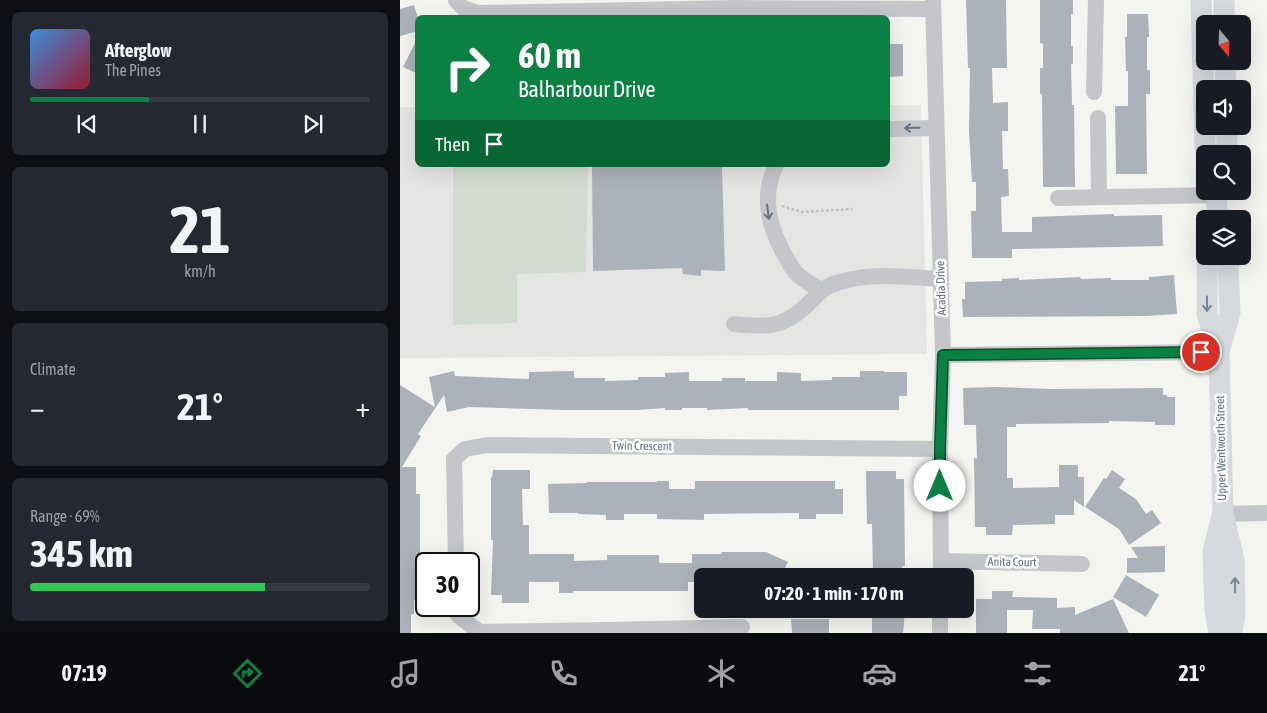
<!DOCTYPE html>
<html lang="en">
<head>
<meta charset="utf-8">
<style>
	:root { --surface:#171b24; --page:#242831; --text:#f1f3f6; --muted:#9ea1a6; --line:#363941; --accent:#0b8043 }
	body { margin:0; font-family:"Asap Condensed",sans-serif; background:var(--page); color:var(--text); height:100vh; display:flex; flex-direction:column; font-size:19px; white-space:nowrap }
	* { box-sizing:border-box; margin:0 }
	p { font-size:16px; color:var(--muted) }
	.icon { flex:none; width:28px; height:28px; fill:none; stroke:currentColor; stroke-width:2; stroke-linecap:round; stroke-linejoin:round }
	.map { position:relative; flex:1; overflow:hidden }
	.panel { display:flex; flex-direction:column; gap:12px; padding:12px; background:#0d0f14; width:400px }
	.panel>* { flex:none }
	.top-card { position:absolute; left:15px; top:15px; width:475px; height:152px; border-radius:8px; box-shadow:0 5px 20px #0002; background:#0b8043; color:#fff; overflow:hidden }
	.needle { width:32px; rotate:161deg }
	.fabs { position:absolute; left:796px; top:15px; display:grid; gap:10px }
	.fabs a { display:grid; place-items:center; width:55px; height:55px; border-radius:8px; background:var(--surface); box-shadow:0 5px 20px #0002; font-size:25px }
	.speed { position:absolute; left:15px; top:552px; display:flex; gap:10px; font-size:25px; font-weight:700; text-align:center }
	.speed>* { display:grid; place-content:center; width:65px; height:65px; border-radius:50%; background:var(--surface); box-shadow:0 5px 20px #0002; line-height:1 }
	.speed .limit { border:2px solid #111; border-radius:8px; background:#fff; color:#111 }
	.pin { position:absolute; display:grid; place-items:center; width:42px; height:42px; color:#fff; margin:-21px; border:2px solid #fff; border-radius:50%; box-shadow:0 1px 5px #0007 }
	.me { position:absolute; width:55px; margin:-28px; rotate:0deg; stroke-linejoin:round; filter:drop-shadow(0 0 4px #0008) }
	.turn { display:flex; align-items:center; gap:18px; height:105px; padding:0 20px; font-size:22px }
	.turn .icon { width:65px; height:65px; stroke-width:2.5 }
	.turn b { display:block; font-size:35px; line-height:42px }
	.then { display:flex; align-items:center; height:48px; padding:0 20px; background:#0003; gap:10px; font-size:19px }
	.big { font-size:38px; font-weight:700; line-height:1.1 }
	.panel .tile { flex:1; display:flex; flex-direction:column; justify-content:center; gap:8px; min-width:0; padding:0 18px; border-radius:8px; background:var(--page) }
	.panel .dial { align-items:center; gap:0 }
	.dial b { font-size:65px; line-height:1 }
	.song { display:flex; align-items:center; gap:15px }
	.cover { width:60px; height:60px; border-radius:8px; background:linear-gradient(135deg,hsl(210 70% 55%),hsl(350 70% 35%)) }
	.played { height:5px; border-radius:2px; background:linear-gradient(90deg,var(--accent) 35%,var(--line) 35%) }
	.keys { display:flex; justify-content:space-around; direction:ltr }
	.heat { display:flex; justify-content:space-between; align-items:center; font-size:28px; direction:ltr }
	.charge { height:8px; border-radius:4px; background:linear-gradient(90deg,#34c759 69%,var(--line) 0) }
	.trip { position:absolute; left:294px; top:568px; width:280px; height:50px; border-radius:8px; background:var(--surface); box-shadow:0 5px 20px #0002; font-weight:700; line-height:50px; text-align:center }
	.tabs { display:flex; height:80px; justify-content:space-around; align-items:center; background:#090b0e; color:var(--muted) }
	.tabs .icon { width:35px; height:35px }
	.tabs .active { color:var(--accent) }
	.tabs b { font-size:22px; color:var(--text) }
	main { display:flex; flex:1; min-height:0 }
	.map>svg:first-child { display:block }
	.built { fill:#e5e6e4 }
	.green { fill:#d4dcd1 }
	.building { fill:#acb2b9 }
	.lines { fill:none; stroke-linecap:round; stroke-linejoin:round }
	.path { stroke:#bdbec0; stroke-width:2.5; stroke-dasharray:2.5 2.5; stroke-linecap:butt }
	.minor { stroke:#c4c6ca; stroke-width:16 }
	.major { stroke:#d6d9de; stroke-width:21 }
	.oneway { stroke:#677486 }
	.oneway2 { stroke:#798594 }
	.route-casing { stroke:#07532c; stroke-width:12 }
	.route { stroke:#0b8043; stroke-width:9 }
	.labels { text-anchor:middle; stroke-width:5; stroke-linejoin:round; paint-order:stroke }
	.street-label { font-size:12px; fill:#627082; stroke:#fff }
</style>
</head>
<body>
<main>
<section class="panel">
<div class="tile">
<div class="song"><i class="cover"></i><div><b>Afterglow</b><p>The Pines</p></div></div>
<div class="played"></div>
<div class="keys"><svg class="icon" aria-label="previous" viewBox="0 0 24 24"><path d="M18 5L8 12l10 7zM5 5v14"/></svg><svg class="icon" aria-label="pause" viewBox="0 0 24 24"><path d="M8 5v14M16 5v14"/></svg><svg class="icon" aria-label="next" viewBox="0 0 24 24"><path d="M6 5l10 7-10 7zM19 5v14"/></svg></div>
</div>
<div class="tile dial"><b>21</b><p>km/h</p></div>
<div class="tile"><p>Climate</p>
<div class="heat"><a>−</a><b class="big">21°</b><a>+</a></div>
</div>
<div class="tile"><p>Range · 69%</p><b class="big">345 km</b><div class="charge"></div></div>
</section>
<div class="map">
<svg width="867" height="633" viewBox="0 0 867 633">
	<rect width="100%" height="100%" fill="#f4f5f0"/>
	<polygon class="built" points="488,105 521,105 527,354 0,358 0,107 17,107 18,165 488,165"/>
	<polygon class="green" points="53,165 188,165 186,272 117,274 117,323 53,325"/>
	<g class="building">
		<polygon points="566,0 606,0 607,68 592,68 593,103 608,102 608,131 602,131 603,169 608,169 609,196 601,197 602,232 632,232 632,217 714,214 714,216 762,215 763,246 612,249 612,258 572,258 571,211 576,211 576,182 572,182 569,131 570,68 568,68"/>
		<polygon points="640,0 673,0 673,15 671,14 671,46 673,46 673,64 671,64 672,105 674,105 675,187 643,187 642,94 640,94 640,68 643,68 643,44 640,43"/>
		<polygon points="14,5 18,18 18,31 0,36 0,9"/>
		<polygon points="727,14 748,14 749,37 747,37 747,70 750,70 750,94 746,94 747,174 716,174 715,106 728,106 728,71 726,71 725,37 727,37"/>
		<polygon points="18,37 18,74 3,67"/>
		<polygon points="488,44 503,44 503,76 488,77"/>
		<polygon points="192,165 322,165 325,271 301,270 301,276 283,274 282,268 193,271"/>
		<polygon points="774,275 777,314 746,316 563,317 562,299 565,299 565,282 602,281 602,279 619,278 619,280 680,277 681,279 711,278 711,280 749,280 749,277"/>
		<polygon points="54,371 55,376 129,379 129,372 174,371 174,378 205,378 205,381 238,380 238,377 265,377 265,373 289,372 289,381 322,381 322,378 345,378 345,381 377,381 377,372 401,373 401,381 432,380 432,377 460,377 460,371 484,371 484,372 507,372 507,396 499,396 499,410 348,410 348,408 307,410 307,408 282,408 282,410 265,410 265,408 238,410 165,410 69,407 47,412 44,395 18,434 21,436 2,467 16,467 16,494 20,494 20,559 17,559 16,600 14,600 14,614 11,614 11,633 0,633 0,385 35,407 29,377"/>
		<polygon points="595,387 653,389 763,388 763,395 767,395 767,397 775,397 775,425 755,425 755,422 709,421 709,423 616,424 616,427 607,427 607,478 613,478 613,488 659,487 659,465 678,465 678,477 684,477 684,507 674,500 674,515 655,515 655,524 613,525 612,535 586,535 586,527 575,527 574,458 577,459 576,425 564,425 563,388"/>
		<polygon points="93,470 130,470 130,489 122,489 123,525 129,525 129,554 174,554 174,561 207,560 207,555 259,555 259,563 292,563 292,554 322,554 321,552 366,552 388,562 381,576 302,576 302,582 288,582 288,591 173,591 173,593 159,593 159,582 129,582 129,603 102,603 102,595 91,595 93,540 91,540 91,477 92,477"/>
		<polygon points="712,470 725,479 719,488 736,499 746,514 752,510 761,523 729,545 719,529 685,507 704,478 706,479"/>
		<polygon points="466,471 496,471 496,479 504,479 505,566 502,566 503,576 473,576 472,524 467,524"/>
		<polygon points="257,481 269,481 269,489 295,489 295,481 435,481 435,489 443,489 443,514 416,514 416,519 399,519 399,513 304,514 304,520 257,519 257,514 224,514 224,520 206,520 206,515 178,514 178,513 149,513 148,484 187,483 187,482 257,482"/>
		<polygon points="765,546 765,572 727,573 727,558 738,558 731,547"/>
		<polygon points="726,575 759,595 746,617 713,597"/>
		<polygon points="592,591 613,591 612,597 657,598 657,608 675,607 675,615 713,599 729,633 660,633 660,629 632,629 633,610 607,610 607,633 576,633 576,599 592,599"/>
		<polygon points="472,610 505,611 503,633 472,633"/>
		<polygon points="391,619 429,619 429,633 392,633"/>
	</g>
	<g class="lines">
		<polyline class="path" points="382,206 402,212 452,209"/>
		<g class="minor">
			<polyline points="56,0 63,8 78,13 335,8 533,9"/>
			<polyline points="533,0 543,355 540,449 541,576"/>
			<polyline points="694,92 696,0"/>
			<polyline points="698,118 699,197"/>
			<polyline points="488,129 536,128"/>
			<path d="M376,165C362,194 367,222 382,250C386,257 390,266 396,273C403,280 412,285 421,290"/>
			<polyline points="658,198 817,195"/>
			<path d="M334,324C364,327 381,329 405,307C414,299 419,290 431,285C466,271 504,277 541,279"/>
			<polyline points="543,355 819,352"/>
			<polyline points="823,514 867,513"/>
			<polyline points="541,561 682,564"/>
			<polyline points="56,564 54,459 65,449 87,445 540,449"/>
			<polyline points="57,606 58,615 79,632 209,630 209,633"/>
			<polyline points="209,630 342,627"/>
			<polyline points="540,633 540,609"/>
		</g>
		<g class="major">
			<polyline points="801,0 805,147 807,154"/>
			<polyline points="824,0 824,24"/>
			<polyline points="825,61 826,89"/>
			<polyline points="825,154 827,147 827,126"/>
			<polyline points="817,191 817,219"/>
			<polyline points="810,256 807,264 807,314 819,352"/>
			<polyline points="825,256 828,264 830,313 819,352 823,514 834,560 835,613 832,633"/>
			<polyline points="819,633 815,610 813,552 822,516"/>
		</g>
	</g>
	<defs><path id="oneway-shaft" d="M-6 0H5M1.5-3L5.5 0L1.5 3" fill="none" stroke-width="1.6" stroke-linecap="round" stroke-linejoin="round" transform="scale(1.25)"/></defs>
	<g class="oneway">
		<use href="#oneway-shaft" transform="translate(512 128) rotate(179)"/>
		<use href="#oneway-shaft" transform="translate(368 212) rotate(83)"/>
	</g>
	<g class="oneway2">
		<use href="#oneway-shaft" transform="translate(807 304) rotate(90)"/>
		<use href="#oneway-shaft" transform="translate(835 585) rotate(-91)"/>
	</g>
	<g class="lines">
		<defs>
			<polyline id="route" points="540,486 540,449 543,355 801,352"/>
		</defs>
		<use href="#route" class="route-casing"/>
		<use href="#route" class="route"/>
	</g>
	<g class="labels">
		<g class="street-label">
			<text transform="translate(541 288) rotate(-92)" y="4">Acadia Drive</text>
			<text transform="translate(242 446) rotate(1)" y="4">Twin Crescent</text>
			<text transform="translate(821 448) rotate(-91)" y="4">Upper Wentworth Street</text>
			<text transform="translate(612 562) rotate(1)" y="4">Anita Court</text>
		</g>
	</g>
</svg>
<div class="fabs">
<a><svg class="needle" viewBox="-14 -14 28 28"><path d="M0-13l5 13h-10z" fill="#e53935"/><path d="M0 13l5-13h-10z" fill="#9ea1a6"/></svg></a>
<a><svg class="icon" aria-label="sound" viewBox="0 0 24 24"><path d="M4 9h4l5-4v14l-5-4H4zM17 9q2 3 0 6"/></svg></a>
<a><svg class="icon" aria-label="search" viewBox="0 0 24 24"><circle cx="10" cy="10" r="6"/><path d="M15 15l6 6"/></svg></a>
<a><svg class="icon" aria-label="layers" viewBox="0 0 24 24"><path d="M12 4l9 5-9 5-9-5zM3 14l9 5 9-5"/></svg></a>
</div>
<div class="speed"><div class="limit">30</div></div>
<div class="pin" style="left:801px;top:352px;background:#d93025"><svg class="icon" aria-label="arrive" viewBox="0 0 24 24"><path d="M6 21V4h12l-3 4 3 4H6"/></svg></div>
<svg class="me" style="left:540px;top:486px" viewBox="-20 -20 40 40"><circle r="19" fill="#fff"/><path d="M0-13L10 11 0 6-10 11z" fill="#0b8043"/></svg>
<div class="trip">07:20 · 1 min · 170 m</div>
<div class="top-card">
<div class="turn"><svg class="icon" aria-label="right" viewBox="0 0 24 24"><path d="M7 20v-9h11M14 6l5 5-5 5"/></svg><div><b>60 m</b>Balharbour Drive</div></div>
<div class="then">Then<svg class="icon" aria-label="arrive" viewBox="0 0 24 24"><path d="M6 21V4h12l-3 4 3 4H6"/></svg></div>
</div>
</div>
</main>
<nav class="tabs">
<b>07:19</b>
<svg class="icon active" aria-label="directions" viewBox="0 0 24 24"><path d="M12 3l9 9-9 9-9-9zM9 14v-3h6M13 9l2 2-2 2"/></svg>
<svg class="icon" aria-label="music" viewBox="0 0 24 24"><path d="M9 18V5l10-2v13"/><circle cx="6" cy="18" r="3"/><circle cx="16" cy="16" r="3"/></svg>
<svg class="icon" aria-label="phone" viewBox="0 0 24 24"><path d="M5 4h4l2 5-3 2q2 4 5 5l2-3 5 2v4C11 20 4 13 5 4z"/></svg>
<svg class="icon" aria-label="climate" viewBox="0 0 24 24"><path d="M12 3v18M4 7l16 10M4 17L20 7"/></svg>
<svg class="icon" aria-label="car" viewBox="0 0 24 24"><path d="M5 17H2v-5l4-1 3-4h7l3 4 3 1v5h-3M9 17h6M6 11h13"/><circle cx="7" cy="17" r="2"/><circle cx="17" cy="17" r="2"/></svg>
<svg class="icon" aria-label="filters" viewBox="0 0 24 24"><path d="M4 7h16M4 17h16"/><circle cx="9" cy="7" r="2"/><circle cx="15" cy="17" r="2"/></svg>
<b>21°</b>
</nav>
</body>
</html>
